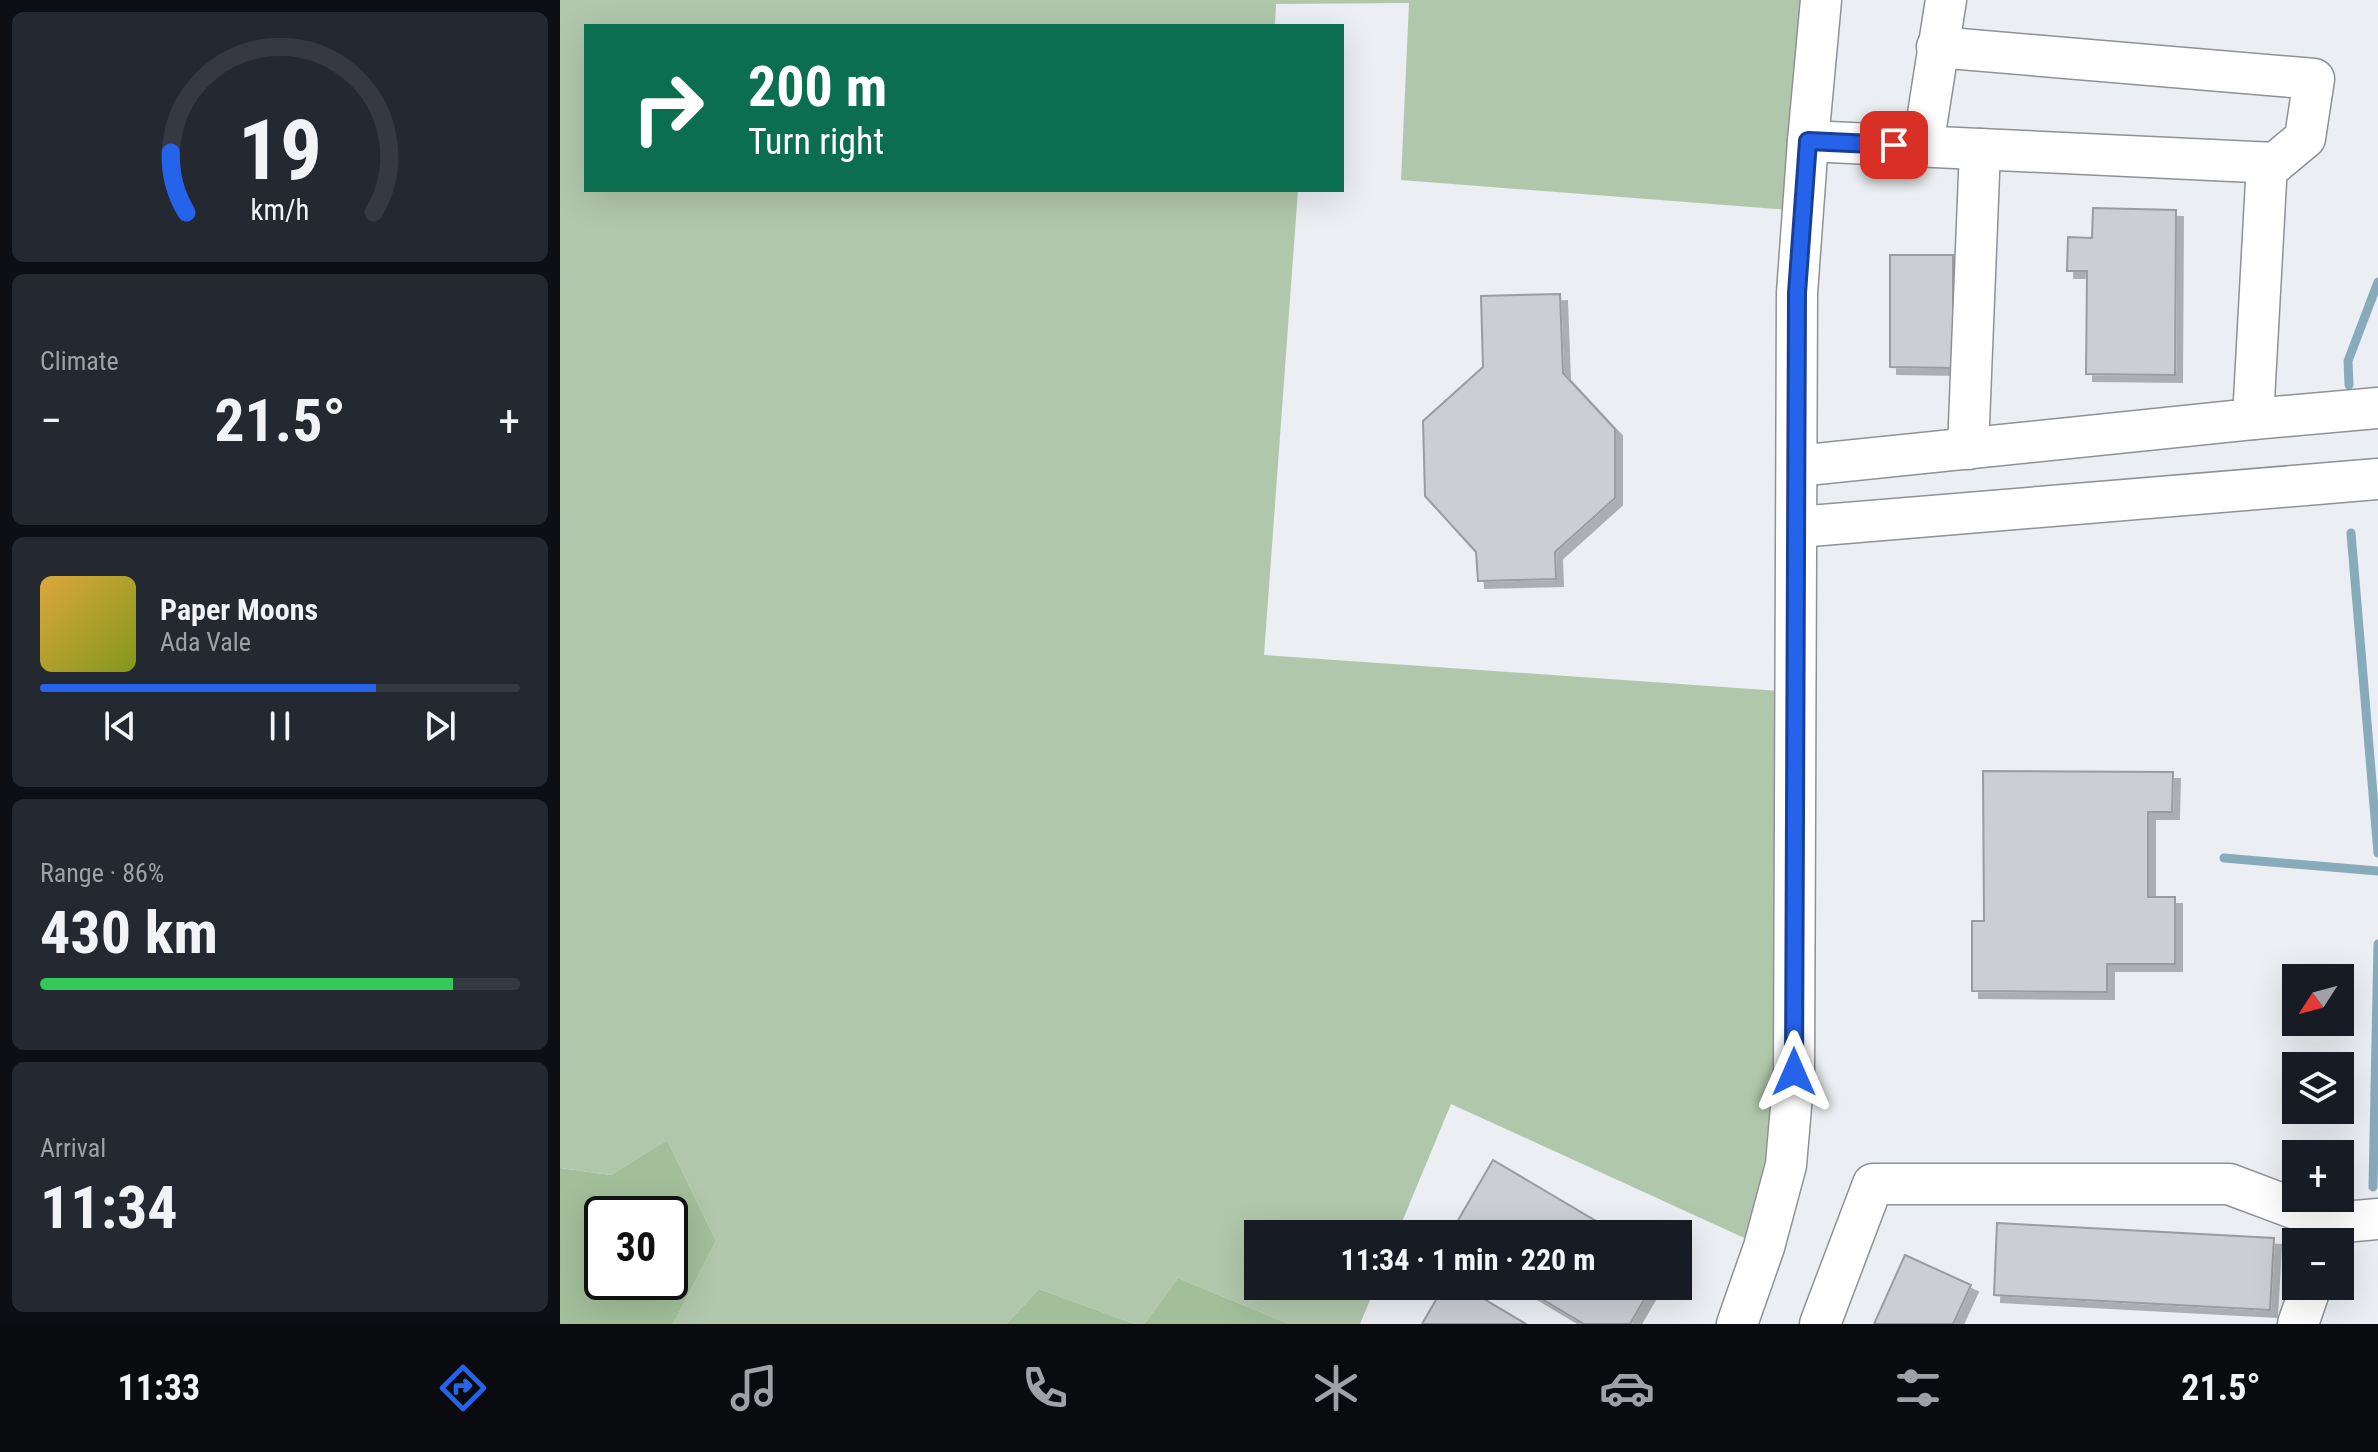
<!DOCTYPE html>
<html lang="en">
<head>
<meta charset="utf-8">
<style>
	:root { --surface:#171b24; --page:#242831; --text:#f1f3f6; --muted:#9ea1a6; --line:#363941; --accent:#2563eb }
	body { margin:0; font-family:"Roboto Condensed",sans-serif; background:var(--page); color:var(--text); height:100vh; display:flex; flex-direction:column; font-size:30px; white-space:nowrap }
	* { box-sizing:border-box; margin:0 }
	p { font-size:26px; color:var(--muted) }
	.icon { flex:none; width:44px; height:44px; fill:none; stroke:currentColor; stroke-width:2; stroke-linecap:round; stroke-linejoin:round }
	.map { position:relative; flex:1; overflow:hidden }
	.drawer { display:flex; flex-direction:column; gap:12px; padding:12px; background:#0d0f14; width:560px }
	.drawer>* { flex:none }
	.banner { position:absolute; left:24px; top:24px; width:760px; height:168px; border-radius:0px; box-shadow:0 8px 32px #0002; background:#0b6e4f; color:#fff; overflow:hidden }
	.needle { width:52px; rotate:234deg }
	.controls { position:absolute; left:1722px; top:964px; display:grid; gap:16px }
	.controls a { display:grid; place-items:center; width:72px; height:72px; border-radius:0px; background:var(--surface); box-shadow:0 8px 32px #0002; font-size:40px }
	.speed { position:absolute; left:24px; top:1196px; display:flex; gap:16px; font-size:40px; font-weight:700; text-align:center }
	.speed>* { display:grid; place-content:center; width:104px; height:104px; border-radius:50%; background:var(--surface); box-shadow:0 8px 32px #0002; line-height:1 }
	.speed .limit { border:4px solid #111; border-radius:12px; background:#fff; color:#111 }
	.pin { position:absolute; display:grid; place-items:center; width:68px; height:68px; color:#fff; margin:-34px; border-radius:16px; box-shadow:0 4px 12px #0006 }
	.me { position:absolute; width:88px; margin:-44px; rotate:0deg; stroke-linejoin:round; filter:drop-shadow(0 0 6px #0008) }
	.turn { display:flex; align-items:center; gap:28px; height:168px; padding:0 32px; font-size:36px }
	.turn .icon { width:104px; height:104px; stroke-width:2.5 }
	.turn b { display:block; font-size:56px; line-height:68px }
	.big { font-size:60px; font-weight:700; line-height:1.1 }
	.drawer .widget { flex:1; display:flex; flex-direction:column; justify-content:center; gap:12px; min-width:0; padding:0 28px; border-radius:12px; background:var(--page) }
	.drawer .dial { align-items:center; gap:0 }
	.dial svg { height:208px; overflow:visible; fill:none; stroke:var(--line); stroke-width:7; stroke-linecap:round; text-anchor:middle }
	.dial text { fill:var(--text); stroke:none }
	.song { display:flex; align-items:center; gap:24px }
	.cover { width:96px; height:96px; border-radius:12px; background:linear-gradient(135deg,hsl(40 70% 55%),hsl(70 70% 35%)) }
	.played { height:8px; border-radius:4px; background:linear-gradient(90deg,var(--accent) 70%,var(--line) 70%) }
	.keys { display:flex; justify-content:space-around; direction:ltr }
	.heat { display:flex; justify-content:space-between; align-items:center; font-size:44px; direction:ltr }
	.charge { height:12px; border-radius:6px; background:linear-gradient(90deg,#34c759 86%,var(--line) 0) }
	.trip { position:absolute; left:684px; top:1220px; width:448px; height:80px; border-radius:0px; background:var(--surface); box-shadow:0 8px 32px #0002; font-weight:700; line-height:80px; text-align:center }
	.dock { display:flex; height:128px; justify-content:space-around; align-items:center; background:#090b0e; color:var(--muted) }
	.dock .icon { width:56px; height:56px }
	.dock .on { color:var(--accent) }
	.dock b { font-size:36px; color:var(--text) }
	main { display:flex; flex:1; min-height:0 }
	.map>svg:first-child { display:block }
	.green { fill:#b1c7ab }
	.forest { fill:#a2bf9a; fill-rule:evenodd }
	.lines { fill:none; stroke-linecap:round; stroke-linejoin:round }
	.stream { stroke:#88abbb; stroke-width:9 }
	.building { fill:#cbced2; stroke:#9a9ca0; stroke-width:2; filter:url(#shadow) }
	.minor-casing { stroke:#8e9195; stroke-width:43 }
	.minor { stroke:#fff; stroke-width:40 }
	.route-casing { stroke:#184099; stroke-width:20 }
	.route { stroke:#2563eb; stroke-width:14 }
</style>
</head>
<body>
<main>
<section class="drawer">
<div class="widget dial"><svg viewBox="0 0 100 80">
<path d="M14 69A42 42 0 1 1 86 69"/>
<path d="M14 69A42 42 0 0 1 8 46" stroke="#2563eb"/>
<text x="50" y="56" font-size="32" font-weight="700">19</text>
<text x="50" y="72" font-size="11">km/h</text>
</svg></div>
<div class="widget"><p>Climate</p>
<div class="heat"><a>−</a><b class="big">21.5°</b><a>+</a></div>
</div>
<div class="widget">
<div class="song"><i class="cover"></i><div><b>Paper Moons</b><p>Ada Vale</p></div></div>
<div class="played"></div>
<div class="keys"><svg class="icon" aria-label="previous" viewBox="0 0 24 24"><path d="M18 5L8 12l10 7zM5 5v14"/></svg><svg class="icon" aria-label="pause" viewBox="0 0 24 24"><path d="M8 5v14M16 5v14"/></svg><svg class="icon" aria-label="next" viewBox="0 0 24 24"><path d="M6 5l10 7-10 7zM19 5v14"/></svg></div>
</div>
<div class="widget"><p>Range · 86%</p><b class="big">430 km</b><div class="charge"></div></div>
<div class="widget"><p>Arrival</p><b class="big">11:34</b></div>
</section>
<div class="map">
<svg width="1818" height="1324" viewBox="0 0 1818 1324">
	<defs>
		<filter id="shadow"><feDropShadow dx="7" dy="7" stdDeviation="0" flood-color="#0004"/></filter>
	</defs>
	<rect width="100%" height="100%" fill="#ebeef2"/>
	<polygon class="green" points="0,0 1261,0 1243,211 841,180 849,3 716,4 715,26 26,26 26,190 738,190 704,655 1236,692 1204,1247 891,1104 837,1234 698,1234 698,1286 816,1286 800,1324 729,1324 618,1278 584,1324 575,1324 479,1289 446,1324 113,1324 156,1241 107,1140 51,1175 0,1168"/>
	<g class="forest">
		<path d="M107,1140L156,1241L113,1324H0V1168L51,1175ZM42,1214H110V1282H42Z"/>
		<polygon points="618,1278 729,1324 584,1324"/>
		<polygon points="479,1289 575,1324 446,1324"/>
	</g>
	<g class="lines">
		<g class="stream">
			<polyline points="1789,385 1788,361 1818,282"/>
			<polyline points="1791,533 1818,853"/>
			<polyline points="1664,858 1818,871"/>
			<polyline points="1813,1187 1818,944"/>
		</g>
	</g>
	<g class="building">
		<polygon points="1533,208 1616,210 1615,375 1526,374 1527,271 1507,271 1508,237 1532,238"/>
		<polygon points="1330,255 1393,255 1393,368 1330,367"/>
		<polygon points="1000,294 1003,373 1055,429 1055,498 995,552 996,579 918,581 916,552 865,496 863,421 923,367 921,296"/>
		<polygon points="1423,771 1613,772 1612,812 1588,812 1588,897 1615,897 1615,964 1547,964 1547,992 1412,991 1412,921 1424,921"/>
		<polygon points="933,1160 1058,1234 890,1234"/>
		<polygon points="1437,1223 1714,1238 1710,1310 1434,1295"/>
		<polygon points="1345,1255 1411,1285 1393,1324 1314,1324"/>
		<polygon points="884,1286 902,1286 966,1324 862,1324"/>
		<polygon points="960,1286 1092,1286 1070,1324 1024,1324"/>
	</g>
	<g class="lines">
		<defs>
			<g id="minor">
				<polyline points="1248,141 1715,163 1745,138 1754,79 1377,47"/>
				<polyline points="1363,146 1386,0"/>
				<polyline points="1693,419 1818,408"/>
				<polyline points="1408,449 1420,149"/>
				<polyline points="1237,466 1693,419 1707,163"/>
				<polyline points="1238,527 1818,479"/>
				<polyline points="1773,1223 1818,1219"/>
				<polyline points="1177,1324 1204,1247 1226,1165 1234,1072 1237,293 1248,141 1261,0"/>
				<polyline points="1260,1324 1313,1184 1669,1184 1773,1223 1766,1242"/>
				<polyline points="1738,1324 1751,1286"/>
			</g>
		</defs>
		<use href="#minor" class="minor-casing"/>
		<use href="#minor" class="minor"/>
	</g>
	<g class="lines">
		<defs>
			<polyline id="route" points="1234,1072 1237,293 1248,141 1334,145"/>
		</defs>
		<use href="#route" class="route-casing"/>
		<use href="#route" class="route"/>
	</g>
</svg>
<div class="controls">
<a><svg class="needle" viewBox="-14 -14 28 28"><path d="M0-13l5 13h-10z" fill="#e53935"/><path d="M0 13l5-13h-10z" fill="#9ea1a6"/></svg></a>
<a><svg class="icon" aria-label="layers" viewBox="0 0 24 24"><path d="M12 4l9 5-9 5-9-5zM3 14l9 5 9-5"/></svg></a>
<a>+</a>
<a>−</a>
</div>
<div class="speed"><div class="limit">30</div></div>
<div class="pin" style="left:1334px;top:145px;background:#d93025"><svg class="icon" aria-label="arrive" viewBox="0 0 24 24"><path d="M6 21V4h12l-3 4 3 4H6"/></svg></div>
<svg class="me" style="left:1234px;top:1072px" viewBox="-20 -20 40 40"><path d="M0-17L14 15 0 8-14 15z" fill="#2563eb" stroke="#fff" stroke-width="4"/></svg>
<div class="trip">11:34 · 1 min · 220 m</div>
<div class="banner">
<div class="turn"><svg class="icon" aria-label="right" viewBox="0 0 24 24"><path d="M7 20v-9h11M14 6l5 5-5 5"/></svg><div><b>200 m</b>Turn right</div></div>
</div>
</div>
</main>
<nav class="dock">
<b>11:33</b>
<svg class="icon on" aria-label="directions" viewBox="0 0 24 24"><path d="M12 3l9 9-9 9-9-9zM9 14v-3h6M13 9l2 2-2 2"/></svg>
<svg class="icon" aria-label="music" viewBox="0 0 24 24"><path d="M9 18V5l10-2v13"/><circle cx="6" cy="18" r="3"/><circle cx="16" cy="16" r="3"/></svg>
<svg class="icon" aria-label="phone" viewBox="0 0 24 24"><path d="M5 4h4l2 5-3 2q2 4 5 5l2-3 5 2v4C11 20 4 13 5 4z"/></svg>
<svg class="icon" aria-label="climate" viewBox="0 0 24 24"><path d="M12 3v18M4 7l16 10M4 17L20 7"/></svg>
<svg class="icon" aria-label="car" viewBox="0 0 24 24"><path d="M5 17H2v-5l4-1 3-4h7l3 4 3 1v5h-3M9 17h6M6 11h13"/><circle cx="7" cy="17" r="2"/><circle cx="17" cy="17" r="2"/></svg>
<svg class="icon" aria-label="filters" viewBox="0 0 24 24"><path d="M4 7h16M4 17h16"/><circle cx="9" cy="7" r="2"/><circle cx="15" cy="17" r="2"/></svg>
<b>21.5°</b>
</nav>
</body>
</html>
